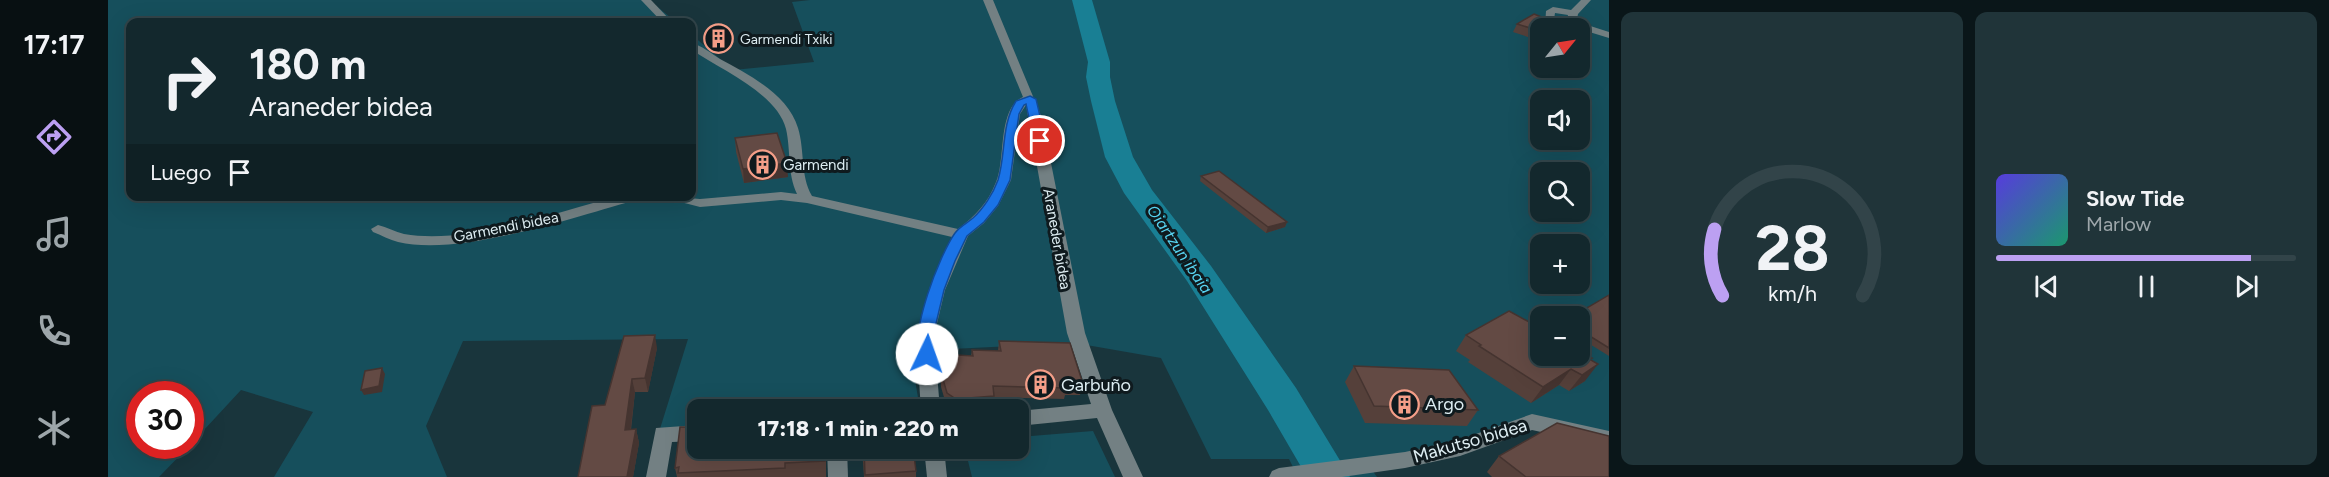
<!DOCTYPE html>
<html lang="es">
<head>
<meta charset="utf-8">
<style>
	:root { --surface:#13282d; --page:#203439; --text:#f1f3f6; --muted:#9da6aa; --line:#324449; --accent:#bca0f2 }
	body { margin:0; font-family:Figtree,sans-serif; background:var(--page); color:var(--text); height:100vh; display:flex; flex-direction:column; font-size:22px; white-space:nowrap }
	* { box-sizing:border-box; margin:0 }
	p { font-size:20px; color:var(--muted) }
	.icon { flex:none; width:33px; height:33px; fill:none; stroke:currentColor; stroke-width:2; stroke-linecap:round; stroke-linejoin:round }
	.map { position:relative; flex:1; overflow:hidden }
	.side { display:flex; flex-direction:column; gap:12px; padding:12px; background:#0a1619; width:720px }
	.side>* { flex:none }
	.banner { position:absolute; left:18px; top:18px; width:570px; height:183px; border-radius:12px; box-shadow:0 6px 24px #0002,0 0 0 2px var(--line); background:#13282d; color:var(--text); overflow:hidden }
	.needle { width:39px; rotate:60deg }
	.buttons { position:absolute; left:1422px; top:18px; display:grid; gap:12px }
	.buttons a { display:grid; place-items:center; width:60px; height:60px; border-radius:12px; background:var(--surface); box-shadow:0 6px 24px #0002,0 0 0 2px var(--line); font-size:30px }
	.speed { position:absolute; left:18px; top:381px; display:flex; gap:12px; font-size:30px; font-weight:700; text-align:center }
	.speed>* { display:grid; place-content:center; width:78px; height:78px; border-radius:50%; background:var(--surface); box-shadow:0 6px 24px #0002,0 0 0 2px var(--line); line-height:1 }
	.speed .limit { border:9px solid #d22; background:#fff; color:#111 }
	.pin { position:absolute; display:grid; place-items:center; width:51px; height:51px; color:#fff; margin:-26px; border:3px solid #fff; border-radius:50%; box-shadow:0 2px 6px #0007 }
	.me { position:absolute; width:66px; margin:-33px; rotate:3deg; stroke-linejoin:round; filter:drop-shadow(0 0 4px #0008) }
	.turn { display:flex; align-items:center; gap:21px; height:126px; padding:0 24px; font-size:27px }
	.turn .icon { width:78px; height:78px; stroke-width:2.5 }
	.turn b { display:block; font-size:42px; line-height:51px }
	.then { display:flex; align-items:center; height:57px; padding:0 24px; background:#0003; gap:12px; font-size:22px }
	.side .widget { flex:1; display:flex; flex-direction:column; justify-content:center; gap:9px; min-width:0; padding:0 21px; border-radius:12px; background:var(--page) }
	.side .dial { align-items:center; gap:0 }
	.dial svg { height:156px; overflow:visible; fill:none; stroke:var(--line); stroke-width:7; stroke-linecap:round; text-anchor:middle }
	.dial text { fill:var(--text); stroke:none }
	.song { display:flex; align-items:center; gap:18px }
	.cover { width:72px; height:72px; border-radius:9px; background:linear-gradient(135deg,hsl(250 70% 55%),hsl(160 70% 35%)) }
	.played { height:6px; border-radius:3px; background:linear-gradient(90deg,var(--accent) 85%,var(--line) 85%) }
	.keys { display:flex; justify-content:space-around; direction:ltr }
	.side .tiles { flex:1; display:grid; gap:12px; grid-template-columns:repeat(2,1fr) }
	.trip { position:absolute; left:579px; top:399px; width:342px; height:60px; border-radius:12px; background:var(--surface); box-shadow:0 6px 24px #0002,0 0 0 2px var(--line); font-weight:800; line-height:60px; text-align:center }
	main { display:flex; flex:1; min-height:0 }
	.menu { display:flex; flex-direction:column; width:108px; justify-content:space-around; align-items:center; background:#081012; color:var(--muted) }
	.menu .icon { width:42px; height:42px }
	.menu .current { color:var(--accent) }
	.menu b { font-size:27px; color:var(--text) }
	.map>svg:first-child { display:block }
	.green { fill:#164f5c; fill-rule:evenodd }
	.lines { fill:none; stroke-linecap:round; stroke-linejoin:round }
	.river { fill:#197f94; fill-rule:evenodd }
	.minor { fill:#738083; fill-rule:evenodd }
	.wall { fill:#55403a }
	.shaded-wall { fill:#453430 }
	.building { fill:#634a44; stroke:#453430; stroke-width:1.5 }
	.route { fill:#1a73e8; stroke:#114b97; stroke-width:1.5 }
	.labels { text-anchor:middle; stroke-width:6; stroke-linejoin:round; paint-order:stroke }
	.far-poi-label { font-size:14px; fill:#ddedf2; stroke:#0f1a1e; text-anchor:start }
	.poi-label { font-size:15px; fill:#ddedf2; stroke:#0f1a1e; text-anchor:start }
	.street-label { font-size:15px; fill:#ddedf2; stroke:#0f1a1e }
	.water-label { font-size:16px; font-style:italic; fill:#58d4f1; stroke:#0f1a1e }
	.near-poi-label { font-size:18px; fill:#ddedf2; stroke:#0f1a1e; text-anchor:start }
	.near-street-label { font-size:18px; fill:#ddedf2; stroke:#0f1a1e }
</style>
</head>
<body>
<main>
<nav class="menu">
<b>17:17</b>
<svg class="icon current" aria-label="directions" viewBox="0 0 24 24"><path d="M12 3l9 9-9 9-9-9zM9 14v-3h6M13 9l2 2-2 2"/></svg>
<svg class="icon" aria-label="music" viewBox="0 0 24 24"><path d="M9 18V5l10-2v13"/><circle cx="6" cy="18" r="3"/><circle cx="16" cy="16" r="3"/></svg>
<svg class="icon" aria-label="phone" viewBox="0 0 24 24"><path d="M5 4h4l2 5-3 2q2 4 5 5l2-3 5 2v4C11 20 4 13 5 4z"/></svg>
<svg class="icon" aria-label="climate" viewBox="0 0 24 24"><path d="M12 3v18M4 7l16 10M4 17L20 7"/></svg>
</nav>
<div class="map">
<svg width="1501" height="477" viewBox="0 0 1501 477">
	<rect width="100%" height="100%" fill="#19353c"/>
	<g class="green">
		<path d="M0,0H541L568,22H22V196H584V35L625,70L706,62L684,2L702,0H1501V433L1425,418L1333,446L1257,460L1269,477H1190L1181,459H1103L1053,358L967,343L802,351L812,409L590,410L589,430L551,432L580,339L355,341L318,426L339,477H166L205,412L133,390L83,444L82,394H32V446H81L51,477H0ZM1432,28H1472V68H1432ZM1432,100H1472V140H1432ZM1432,172H1472V212H1432ZM1432,244H1472V284H1432ZM1432,316H1472V356H1432Z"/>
		<polygon points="985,431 1007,477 864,477 857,449 910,448 911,437"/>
	</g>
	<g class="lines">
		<polygon class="river" points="964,0 984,0 1002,62 1002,77 1007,101 1025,157 1044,190 1103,266 1188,388 1242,477 1199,477 1160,410 1079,281 1016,193 997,157 983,101 978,77 980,62"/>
		<g class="minor">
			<polygon points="533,0 543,0 564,22 554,22"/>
			<path d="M875,0H885L934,118L977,333L1004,410L1035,477H1015L989,418L910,426V411L983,404L959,333L918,105L912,114L903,180L890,206L876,223L860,236L837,290L826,336L832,410H813L808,336L821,290L844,237L699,203L673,200L592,207L561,199L559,196L592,199L673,192L689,194C679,173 683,151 678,129C669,93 613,70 584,50V43C594,46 603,53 612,59C641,75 680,94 690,128C697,151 692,175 704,196L850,229C867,216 880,203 888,182C898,160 889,108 915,97Z"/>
			<polygon points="1473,0 1483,0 1470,14 1469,19 1473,23 1501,32 1501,38 1465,27 1459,19 1460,15 1447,13 1445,26 1437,26 1438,11 1445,7 1463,10"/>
			<path d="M509,196H534L532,199C468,216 354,257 290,242C282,240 273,235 265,232L263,229L270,225C279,227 287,232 296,234C358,245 448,213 509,196Z"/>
			<polygon points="1424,414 1501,431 1501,447 1424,430 1352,456 1297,468 1234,477 1161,477 1164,471 1171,468 1297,452 1351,440"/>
			<polygon points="590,425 590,441 564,442 558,477 538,477 548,428"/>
			<polygon points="719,448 739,448 740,477 720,477"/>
			<polygon points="816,448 836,448 839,477 819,477"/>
		</g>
	</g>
	<g class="wall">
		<polygon points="1426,14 1441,20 1476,28 1472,36 1472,28 1432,28 1432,41 1405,32 1409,24"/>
		<polygon points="627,138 680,177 636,183 628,152"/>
		<polygon points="1093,176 1179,222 1177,227 1158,233 1092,181"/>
		<polygon points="1501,295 1501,356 1472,338 1472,316"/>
		<polygon points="1358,335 1482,360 1477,381 1461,391 1451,385 1423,403 1360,362 1362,360 1348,351"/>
		<polygon points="891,341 975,384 972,395 957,395 956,399 886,397 885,407 856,410 846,410 838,404 833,387 832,365 833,354 863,356 864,350 890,351"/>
		<polygon points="549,348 540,392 527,392 523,430 528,429 531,443 525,477 470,477 497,405"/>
		<polygon points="1246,366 1370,410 1359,426 1257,423 1237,382"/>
		<polygon points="718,448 718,477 569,477 567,468"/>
		<polygon points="754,448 805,448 808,471 808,477 756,477"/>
		<polygon points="1391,456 1501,477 1384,477 1379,472"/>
	</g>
	<g class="shaded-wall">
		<polygon points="679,163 680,177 636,183 635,169"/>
		<polygon points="1179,222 1177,227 1158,233 1160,227"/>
		<polygon points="547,335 549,348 540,392 537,378"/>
		<polygon points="1490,364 1477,381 1461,391 1474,375"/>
		<polygon points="274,368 277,374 274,392 256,395 253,390"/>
		<polygon points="1463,369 1451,385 1423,403 1435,387"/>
		<polygon points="524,379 527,392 521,443 517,430"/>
		<polygon points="528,429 531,443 525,477 519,477"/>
	</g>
	<g class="building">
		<polygon points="1426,14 1441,20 1476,28 1472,32 1472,28 1432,28 1432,31 1409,24"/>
		<polygon points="669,133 679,163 635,169 627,138"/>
		<polygon points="1111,171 1179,222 1160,227 1093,176"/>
		<polygon points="1501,295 1501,348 1472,330 1472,316 1465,316"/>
		<polygon points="1401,311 1432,328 1432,356 1472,356 1472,351 1484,358 1481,359 1490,364 1474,375 1463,369 1435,387 1371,346 1373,345 1358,335"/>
		<polygon points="547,335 537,378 524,379 517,430 528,429 519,477 470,477 484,406 497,405 516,336"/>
		<polygon points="891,341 962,343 975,384 957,384 958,388 885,386 886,396 848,399 839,393 834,376 833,354 865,356 864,350 893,351"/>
		<polygon points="1246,366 1341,370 1370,410 1266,406"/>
		<polygon points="274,368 271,386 253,390 257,371"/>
		<polygon points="590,421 590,448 717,448 717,461 677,463 677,468 570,473 571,467 567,468 572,427 587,427"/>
		<polygon points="1449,423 1501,436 1501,477 1418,477 1391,456"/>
		<polygon points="756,448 805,448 808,471 757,475"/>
	</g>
	<path class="route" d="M922,96L928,99L938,141L932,144L926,141L918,104L916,105L911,114L902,180L890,205L876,222L859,236L847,261L836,290L825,336L827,354L824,358H813C800,335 832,254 847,233C851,227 859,223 865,218C875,209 885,194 890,180C898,154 893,125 908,101Z"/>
	<defs>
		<symbol id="building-ring" viewBox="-11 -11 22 22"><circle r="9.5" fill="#0f1a1e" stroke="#f49e88" stroke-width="1.5"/><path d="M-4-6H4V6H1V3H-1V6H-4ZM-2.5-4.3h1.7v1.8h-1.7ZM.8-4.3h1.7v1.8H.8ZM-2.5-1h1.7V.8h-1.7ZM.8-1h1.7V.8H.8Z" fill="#f49e88"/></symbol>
	</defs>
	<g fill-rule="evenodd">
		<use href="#building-ring" x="594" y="22" width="33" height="33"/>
		<use href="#building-ring" x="638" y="148" width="33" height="33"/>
		<use href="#building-ring" x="916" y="368" width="33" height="33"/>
		<use href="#building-ring" x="1280" y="388" width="33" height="33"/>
	</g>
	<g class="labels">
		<g class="far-poi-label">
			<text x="632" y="44">Garmendi Txiki</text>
		</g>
		<g class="poi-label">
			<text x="675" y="170">Garmendi</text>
		</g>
		<g class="street-label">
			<text transform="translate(398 227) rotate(-11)" y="5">Garmendi bidea</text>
			<text transform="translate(949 239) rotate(80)" y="5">Araneder bidea</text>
		</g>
		<g class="water-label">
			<text transform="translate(1072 249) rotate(56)" y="6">Oiartzun ibaia</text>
		</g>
		<g class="near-poi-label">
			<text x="953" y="391">Garbuño</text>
			<text x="1317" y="410">Argo</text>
		</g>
		<g class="near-street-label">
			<text transform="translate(1362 441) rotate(-16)" y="6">Makutso bidea</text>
		</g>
	</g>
</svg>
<div class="buttons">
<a><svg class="needle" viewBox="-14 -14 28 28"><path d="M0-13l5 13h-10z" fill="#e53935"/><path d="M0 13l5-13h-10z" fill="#9da6aa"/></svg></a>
<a><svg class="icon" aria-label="sound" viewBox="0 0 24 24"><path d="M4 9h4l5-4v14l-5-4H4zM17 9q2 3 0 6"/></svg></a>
<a><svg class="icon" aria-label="search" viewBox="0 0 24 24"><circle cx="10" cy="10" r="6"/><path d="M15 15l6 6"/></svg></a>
<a>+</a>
<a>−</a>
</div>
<div class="speed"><div class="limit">30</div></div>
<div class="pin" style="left:932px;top:141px;background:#d93025"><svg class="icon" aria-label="arrive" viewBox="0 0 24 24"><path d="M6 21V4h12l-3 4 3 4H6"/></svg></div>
<svg class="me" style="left:819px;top:354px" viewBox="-20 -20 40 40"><circle r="19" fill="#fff"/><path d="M0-13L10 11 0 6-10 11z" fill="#1a73e8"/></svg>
<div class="trip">17:18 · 1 min · 220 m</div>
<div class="banner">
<div class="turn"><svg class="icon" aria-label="right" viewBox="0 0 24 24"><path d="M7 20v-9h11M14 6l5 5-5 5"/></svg><div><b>180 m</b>Araneder bidea</div></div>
<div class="then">Luego<svg class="icon" aria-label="arrive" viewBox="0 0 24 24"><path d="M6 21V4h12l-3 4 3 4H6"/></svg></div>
</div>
</div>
<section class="side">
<div class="tiles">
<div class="widget dial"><svg viewBox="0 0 100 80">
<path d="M14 69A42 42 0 1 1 86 69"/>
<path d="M14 69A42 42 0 0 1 10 35" stroke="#bca0f2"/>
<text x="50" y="56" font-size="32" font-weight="700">28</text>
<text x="50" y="72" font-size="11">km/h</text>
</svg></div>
<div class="widget">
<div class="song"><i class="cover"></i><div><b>Slow Tide</b><p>Marlow</p></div></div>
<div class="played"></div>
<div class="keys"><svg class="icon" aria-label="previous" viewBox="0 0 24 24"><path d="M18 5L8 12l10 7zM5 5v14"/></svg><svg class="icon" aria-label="pause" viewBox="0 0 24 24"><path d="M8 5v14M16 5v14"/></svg><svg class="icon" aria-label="next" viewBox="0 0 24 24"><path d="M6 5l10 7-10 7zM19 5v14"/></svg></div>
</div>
</div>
</section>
</main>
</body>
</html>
